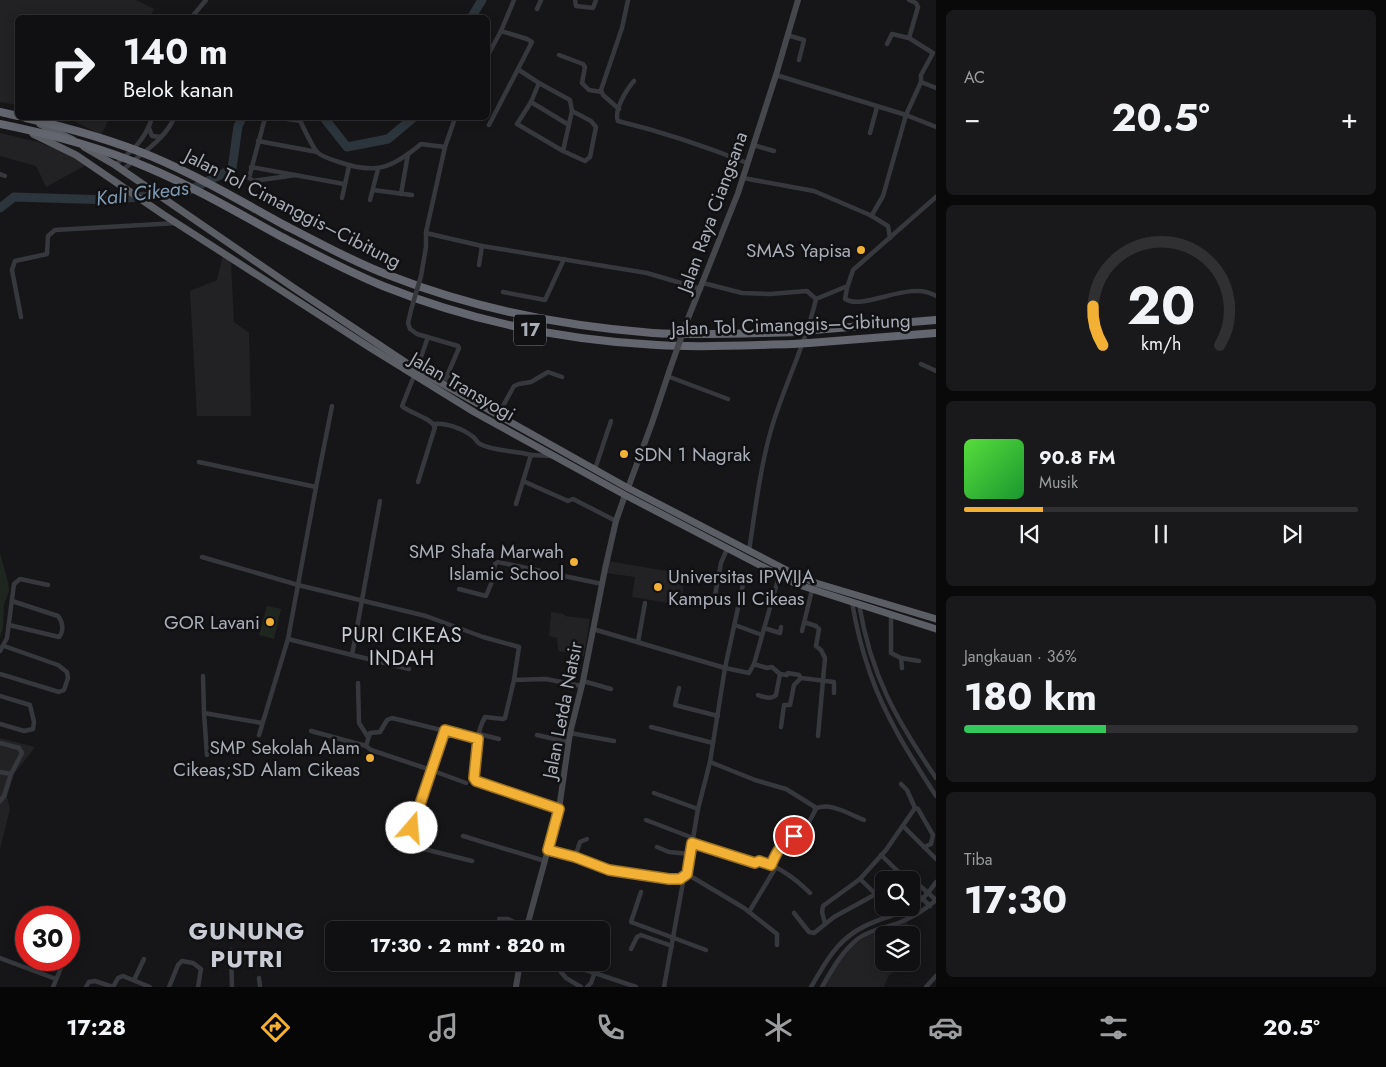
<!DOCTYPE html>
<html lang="id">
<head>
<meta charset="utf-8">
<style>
	:root { --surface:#101012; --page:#19191b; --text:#f1f3f6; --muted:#9c9d9f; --line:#303032; --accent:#f2b134 }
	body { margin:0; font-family:Jost,sans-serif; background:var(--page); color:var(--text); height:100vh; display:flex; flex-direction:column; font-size:19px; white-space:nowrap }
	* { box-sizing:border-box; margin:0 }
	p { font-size:16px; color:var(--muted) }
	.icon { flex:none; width:28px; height:28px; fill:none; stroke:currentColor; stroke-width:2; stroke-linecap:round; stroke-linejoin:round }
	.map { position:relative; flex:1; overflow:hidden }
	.side { display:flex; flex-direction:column; gap:10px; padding:10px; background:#09090a; width:450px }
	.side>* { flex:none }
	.hud { position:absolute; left:15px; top:15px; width:475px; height:105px; border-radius:8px; box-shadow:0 2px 12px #0003,0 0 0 1px var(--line); background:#101012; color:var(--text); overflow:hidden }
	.tools { position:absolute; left:875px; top:871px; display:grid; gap:10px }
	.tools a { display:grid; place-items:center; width:45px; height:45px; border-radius:8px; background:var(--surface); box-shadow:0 2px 12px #0003,0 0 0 1px var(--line); font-size:25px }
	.speed { position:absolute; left:15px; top:906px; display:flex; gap:10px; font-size:25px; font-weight:700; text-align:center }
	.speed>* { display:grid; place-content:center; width:65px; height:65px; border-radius:50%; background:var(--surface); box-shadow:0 2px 12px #0003,0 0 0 1px var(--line); line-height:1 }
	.speed .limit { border:8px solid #d22; background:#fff; color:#111 }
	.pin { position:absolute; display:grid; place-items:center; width:42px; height:42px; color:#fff; margin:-21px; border:2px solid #fff; border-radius:50%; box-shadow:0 1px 5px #0007 }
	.me { position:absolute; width:55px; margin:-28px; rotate:18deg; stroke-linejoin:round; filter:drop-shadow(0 0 4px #0008) }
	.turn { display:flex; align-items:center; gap:18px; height:105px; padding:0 25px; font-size:22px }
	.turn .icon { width:65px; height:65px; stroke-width:2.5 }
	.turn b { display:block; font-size:35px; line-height:42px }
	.big { font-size:38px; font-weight:700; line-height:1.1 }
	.side .card { flex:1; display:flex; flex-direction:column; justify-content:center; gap:8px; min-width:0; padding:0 18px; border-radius:8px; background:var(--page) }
	.side .dial { align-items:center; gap:0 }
	.dial svg { height:130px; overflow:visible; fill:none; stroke:var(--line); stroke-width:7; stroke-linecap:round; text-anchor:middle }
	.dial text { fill:var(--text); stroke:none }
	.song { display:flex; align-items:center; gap:15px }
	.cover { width:60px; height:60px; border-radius:8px; background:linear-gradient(135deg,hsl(110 70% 55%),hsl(130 70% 35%)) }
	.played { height:5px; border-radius:2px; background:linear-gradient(90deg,var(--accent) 20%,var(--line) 20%) }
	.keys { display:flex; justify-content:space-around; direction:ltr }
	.heat { display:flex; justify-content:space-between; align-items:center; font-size:28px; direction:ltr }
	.charge { height:8px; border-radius:4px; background:linear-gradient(90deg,#34c759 36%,var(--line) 0) }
	.trip { position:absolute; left:325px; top:921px; width:285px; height:50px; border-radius:8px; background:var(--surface); box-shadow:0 2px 12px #0003,0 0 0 1px var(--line); font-weight:700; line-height:50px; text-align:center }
	.dock { display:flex; height:80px; justify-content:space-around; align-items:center; background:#060607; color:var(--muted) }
	.dock .icon { width:35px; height:35px }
	.dock .on { color:var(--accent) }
	.dock b { font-size:22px; color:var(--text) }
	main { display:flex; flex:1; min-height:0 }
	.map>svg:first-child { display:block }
	.built { fill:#222225 }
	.green { fill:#1e261f }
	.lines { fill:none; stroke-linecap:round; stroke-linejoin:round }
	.river { stroke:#2c353c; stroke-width:9 }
	.minor { stroke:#37383d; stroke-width:4.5 }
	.secondary { stroke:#45474d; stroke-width:6 }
	.trunk { stroke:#5b5e65; stroke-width:7 }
	.motorway { stroke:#63666e; stroke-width:8 }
	.minor-bridge { stroke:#37383d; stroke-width:4.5 }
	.secondary-bridge { stroke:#45474d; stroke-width:6 }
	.motorway-bridge { stroke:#63666e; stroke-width:8 }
	.route-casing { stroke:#9d7322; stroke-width:12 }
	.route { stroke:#f2b134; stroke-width:9 }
	.poi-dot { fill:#f2b134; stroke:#111113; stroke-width:2 }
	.labels { text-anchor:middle; stroke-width:5; stroke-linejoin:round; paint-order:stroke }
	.shield { fill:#111113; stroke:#7b7e86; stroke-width:1 }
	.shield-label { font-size:18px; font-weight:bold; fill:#a8adb8 }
	.street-label { font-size:19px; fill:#a8adb8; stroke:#111113 }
	.poi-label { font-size:19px; fill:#a8adb8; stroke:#111113; text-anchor:end }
	.water-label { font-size:20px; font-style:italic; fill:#7f9bb3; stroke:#111113 }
	.neighbourhood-label { font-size:20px; letter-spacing:1px; fill:#c9ccd4; stroke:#111113 }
	.district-label { font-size:24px; font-weight:bold; letter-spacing:1px; fill:#c9ccd4; stroke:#111113 }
</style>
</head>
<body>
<main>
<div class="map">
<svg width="936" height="987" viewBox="0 0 936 987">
	<rect width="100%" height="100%" fill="#161618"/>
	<g class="built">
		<polygon points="0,0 136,0 154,9 150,17 18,18 17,105 0,102"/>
		<polygon points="68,118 110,118 101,135"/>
		<polygon points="0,133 38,142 64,152 86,165 46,187 36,166 0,156"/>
		<polygon points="223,255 231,262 234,322 249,333 251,416 197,416 190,291 217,280"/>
		<polygon points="608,561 685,574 681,605 632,597 635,577 606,573"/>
		<polygon points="551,612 564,614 565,616 590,619 584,656 558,651 557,638 549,636"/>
		<polygon points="0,738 35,747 14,774 7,797 10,809 0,849"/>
		<polygon points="907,922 919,948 911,952 911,935 884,935 884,962 902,963 903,967 889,975 884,987 824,987 843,953 867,936"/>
	</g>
	<g class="green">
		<polygon points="0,553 8,582 9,591 4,604 3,627 0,638"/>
		<polygon points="267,606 281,609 274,639 259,635"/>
	</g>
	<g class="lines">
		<g class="river">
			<polyline points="471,18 482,0"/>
			<polyline points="324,118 347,147 388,139 413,118"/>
			<polyline points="0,208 14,197 111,200 188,191 232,169 238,126 242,118"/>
		</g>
		<g class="minor">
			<polyline points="575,0 576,6 593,8 596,0"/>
			<polyline points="537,9 541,0"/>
			<polyline points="191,18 206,0"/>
			<polyline points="787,35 804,40 799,60"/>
			<polyline points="909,38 918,7 916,3 909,0"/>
			<polyline points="488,55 501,31 514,0"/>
			<polyline points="559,55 583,64 585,67 582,83 589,90 602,92"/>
			<polyline points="519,70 539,83 531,102 517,124 563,151"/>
			<polyline points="776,75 906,115 936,127"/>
			<path d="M634,81C627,89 613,111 618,121C663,132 705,146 747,163"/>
			<polyline points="921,82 936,88"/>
			<polyline points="539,83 570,100 572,111 563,151 585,161 590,157 596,127 591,121 572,111"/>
			<polyline points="531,102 569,125"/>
			<polyline points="619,109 603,95 601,90 622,28 628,0"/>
			<polyline points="265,118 249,178 253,181 296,175"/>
			<polyline points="280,118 301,121"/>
			<path d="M299,118C302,125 313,148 317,152C322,157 333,160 339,162C376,175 392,168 421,144L445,147"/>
			<polyline points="489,125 532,42 527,39 501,31"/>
			<polyline points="149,128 152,136 161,137"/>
			<polyline points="870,133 877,107"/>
			<polyline points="258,141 317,152"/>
			<polyline points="753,145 774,151"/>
			<path d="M115,165C133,150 145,140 152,118"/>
			<polyline points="251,167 344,184"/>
			<path d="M123,170C141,153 164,141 174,118"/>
			<polyline points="0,174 5,176"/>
			<polyline points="743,178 814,191 870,215 872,215 883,196 906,115 921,82 921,75 933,53 909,38 892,34 887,44"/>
			<polyline points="373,190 412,195"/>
			<polyline points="401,194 408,154"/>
			<path d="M936,197L853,270L847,288L845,299C864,311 911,279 936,296"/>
			<polyline points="342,198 349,166"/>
			<polyline points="370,200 378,169"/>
			<polyline points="870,215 888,226 890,238"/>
			<polyline points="426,233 482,246 647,273 701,289"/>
			<polyline points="479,265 482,246"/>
			<polyline points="421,276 426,247 426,232 445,147 455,118"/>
			<polyline points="703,283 742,293 770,294 807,291 816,299"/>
			<polyline points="503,292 545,300 564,259"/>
			<polyline points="816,299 845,287 847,288"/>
			<polyline points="411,310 408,323 410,329 417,334 458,346 459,348 443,385"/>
			<polyline points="21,317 12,270 15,261 47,254 48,236 55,230 177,223"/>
			<polyline points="418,361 448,376"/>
			<polyline points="921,364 936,371"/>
			<polyline points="414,368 421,357 428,337"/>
			<path d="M414,376L402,406C411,414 430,417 435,427L418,482"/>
			<polyline points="667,376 728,399"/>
			<polyline points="498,415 514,386 519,384 531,382 548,372 562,377"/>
			<path d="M434,424C445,422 463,429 472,436C476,438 476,442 480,444C495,452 514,450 531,455L516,504"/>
			<polyline points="531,455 552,456"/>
			<polyline points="199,462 316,487 288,639 259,735"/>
			<polyline points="595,469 611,421"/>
			<polyline points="523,481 568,501 573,499 616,521"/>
			<polyline points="316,487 332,406"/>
			<path d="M749,551C755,511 760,469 771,430C784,385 806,344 816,299"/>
			<path d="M202,557L298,585L426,616L483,637L519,647L514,680L505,718L503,719L485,717C475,734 476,760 475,779L559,809"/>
			<polyline points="459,589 486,596 491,584 495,564 498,562 602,584"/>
			<polyline points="714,601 721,563 727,549"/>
			<path d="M852,602C856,626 862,650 870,673C885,717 911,757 936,796"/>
			<path d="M859,604C871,676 896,719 936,778"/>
			<polyline points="891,615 891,653 901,658 919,661"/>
			<polyline points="804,622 816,626 819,629 816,646 821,650 825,658 818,736"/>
			<path d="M9,625L59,637C64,631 63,622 58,616L12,601"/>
			<polyline points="735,625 762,635"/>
			<polyline points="764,628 780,633 781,627"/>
			<polyline points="593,629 725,668 749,673 754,664 779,576"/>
			<polyline points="802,631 812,590"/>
			<polyline points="288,639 352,655 380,501"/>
			<polyline points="638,642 645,603"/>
			<polyline points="0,651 7,638 14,584 20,579 48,585"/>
			<polyline points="352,655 409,669"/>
			<polyline points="901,658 902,668"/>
			<polyline points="754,664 767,668 772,667 780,674 787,675 788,673 799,675 801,678 834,682 834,693"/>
			<polyline points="0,674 59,692 64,690 68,678 67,672 58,665 4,646"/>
			<polyline points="203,676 204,713 262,723"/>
			<polyline points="514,680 546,679 581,686"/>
			<polyline points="583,681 611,689"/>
			<polyline points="358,683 359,723 368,737"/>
			<polyline points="679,688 675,705 718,716"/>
			<path d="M758,695C764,697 771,700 776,695L780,674"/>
			<polyline points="0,696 30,705 34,722 33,729 24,731 0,724"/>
			<polyline points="204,713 207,755"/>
			<polyline points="651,727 713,743"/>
			<polyline points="781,727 784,705 790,705 794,685 801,678"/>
			<polyline points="445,730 431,770 466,783"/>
			<polyline points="311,731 366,746"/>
			<polyline points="570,733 614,741"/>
			<polyline points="479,734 499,739"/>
			<polyline points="537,735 568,742"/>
			<polyline points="0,743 19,748 22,753 11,774 4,796 0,801"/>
			<polyline points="710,762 755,780 786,789 815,807 815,811 805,829 784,842 777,852 771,865"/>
			<polyline points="0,772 11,774"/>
			<polyline points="901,784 907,790 915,808 918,809 933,835 931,844 924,847"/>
			<polyline points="654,793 698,809"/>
			<path d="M815,809C829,801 851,815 864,820"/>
			<polyline points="646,820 693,838"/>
			<polyline points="903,826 936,859"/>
			<polyline points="463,836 545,861"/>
			<path d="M692,843L754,863L759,861C779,866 795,878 810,893"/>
			<polyline points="657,847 669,852 690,854"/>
			<polyline points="549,850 575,857 609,870 669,879 680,879 687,874 698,809 710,762 725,668 744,580"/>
			<polyline points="881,855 907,880"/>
			<polyline points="575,857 580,842 587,839"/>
			<polyline points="472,861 420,848 410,840 412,828 431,770 371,750 366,746 370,733 380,732 387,720 392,718 478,739"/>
			<polyline points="687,874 744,908 777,934 777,945"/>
			<polyline points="860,879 884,902"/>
			<polyline points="912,884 918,884 936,900"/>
			<polyline points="911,888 930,906"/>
			<polyline points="641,892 631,922 706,950"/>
			<polyline points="890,908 891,908"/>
			<polyline points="749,912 776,867"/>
			<polyline points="794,913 809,932 814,933 834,917 876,894"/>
			<polyline points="499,919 508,919 526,928"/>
			<polyline points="825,924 822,912 823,906 860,879 886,850 915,808"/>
			<polyline points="631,949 637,937 641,935 672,946"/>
			<polyline points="231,950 232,987"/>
			<polyline points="0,958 56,979"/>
			<polyline points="540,962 556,966 566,978 581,987"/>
			<polyline points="556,966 574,966 636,987"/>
			<polyline points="259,978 260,987"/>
			<polyline points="134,980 144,959"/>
			<polyline points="53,987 61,968"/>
			<polyline points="86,987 89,982 95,981 113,987"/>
			<polyline points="113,987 118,978 123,976 150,987"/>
			<polyline points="169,987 178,965 182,961 193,963 201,969 198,987"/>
			<polyline points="587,987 591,983 595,972"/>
			<polyline points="664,987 684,877"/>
			<path d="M811,987C824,965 834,945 856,931C889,910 910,921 936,882"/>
			<path d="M822,987C833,968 842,951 859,938C870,930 883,928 896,924C909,919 925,910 936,900"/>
			<polyline points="926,987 936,976"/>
		</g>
		<g class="secondary">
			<polyline points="687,321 738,193 776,75 798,0"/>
			<polyline points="628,488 652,423 670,369"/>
			<polyline points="526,930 559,809 570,733 583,681 605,569 616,521 625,495"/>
			<polyline points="516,987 520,962"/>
		</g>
		<g class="trunk">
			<polyline points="40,124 73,140"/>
			<polyline points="33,134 76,155 164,215 369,347 474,412 625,495 796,584 936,629"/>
			<polyline points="84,147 115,165 294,288 414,368 628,488 796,575 816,583 936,619"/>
		</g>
		<g class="motorway">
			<polyline points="0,112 18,116"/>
			<path d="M288,227C322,244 355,263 391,276C475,309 563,326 653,333C701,336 749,333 797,332"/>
			<path d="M284,238C317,255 349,272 383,286C470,321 563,340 657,345C702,348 748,345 793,344"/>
			<polyline points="814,330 936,320"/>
			<polyline points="809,343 936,333"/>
		</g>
		<polyline class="minor-bridge" points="411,310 421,276"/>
		<polyline class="secondary-bridge" points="670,369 687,321"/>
		<g class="motorway-bridge">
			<path d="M26,118C69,128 112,140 153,157C200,177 244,203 288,227"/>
			<path d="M0,124C50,134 102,148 149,168C196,188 240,214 284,238"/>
			<polyline points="797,332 814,330"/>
			<polyline points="793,344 809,343"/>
		</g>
	</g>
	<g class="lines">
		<defs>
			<path id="route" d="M412,828L445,730L478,739L474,778L476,781L559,809L548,850L575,857L609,870L669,879H680L687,874L692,843L755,863L759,861L771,865C777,851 781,844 794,836"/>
		</defs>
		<use href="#route" class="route-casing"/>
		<use href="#route" class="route"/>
	</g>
	<g class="poi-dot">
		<circle cx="861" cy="250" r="5"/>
		<circle cx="624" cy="454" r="5"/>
		<circle cx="574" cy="562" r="5"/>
		<circle cx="658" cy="587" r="5"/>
		<circle cx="270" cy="622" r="5"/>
		<circle cx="370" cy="758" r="5"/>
	</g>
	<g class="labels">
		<rect class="shield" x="514" y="314.5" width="32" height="31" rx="4"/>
		<g class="shield-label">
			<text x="530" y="336">17</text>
		</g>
		<g class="street-label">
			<text transform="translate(293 208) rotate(27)" y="7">Jalan Tol Cimanggis–Cibitung</text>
			<text transform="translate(712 212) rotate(-70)" y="7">Jalan Raya Ciangsana</text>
			<text transform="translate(791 324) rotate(-2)" y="7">Jalan Tol Cimanggis–Cibitung</text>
			<text transform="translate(463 386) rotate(30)" y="7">Jalan Transyogi</text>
			<text transform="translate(562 710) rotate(-79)" y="7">Jalan Letda Natsir</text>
		</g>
		<g class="poi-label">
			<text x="851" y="257">SMAS Yapisa</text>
			<text x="634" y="461" text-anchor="start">SDN 1 Nagrak</text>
			<text x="564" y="558">SMP Shafa Marwah<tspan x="564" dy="22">Islamic School</tspan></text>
			<text x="668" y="583" text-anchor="start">Universitas IPWIJA<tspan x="668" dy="22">Kampus II Cikeas</tspan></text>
			<text x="260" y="629">GOR Lavani</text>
			<text x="360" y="754">SMP Sekolah Alam<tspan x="360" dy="22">Cikeas;SD Alam Cikeas</tspan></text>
		</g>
		<g class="water-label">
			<text transform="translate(142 193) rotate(-7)" y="7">Kali Cikeas</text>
		</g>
		<g class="neighbourhood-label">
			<text x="402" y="642">PURI CIKEAS<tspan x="402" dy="23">INDAH</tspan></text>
		</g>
		<g class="district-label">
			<text x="247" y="939">GUNUNG<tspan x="247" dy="28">PUTRI</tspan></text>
		</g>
	</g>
</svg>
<div class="tools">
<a><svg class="icon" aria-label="search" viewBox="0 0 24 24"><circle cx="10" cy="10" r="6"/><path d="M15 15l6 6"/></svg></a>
<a><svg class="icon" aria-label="layers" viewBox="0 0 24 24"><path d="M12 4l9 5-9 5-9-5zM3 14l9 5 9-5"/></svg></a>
</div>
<div class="speed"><div class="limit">30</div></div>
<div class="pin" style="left:794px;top:836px;background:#d93025"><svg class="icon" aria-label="arrive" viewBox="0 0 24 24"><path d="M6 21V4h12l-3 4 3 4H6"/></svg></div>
<svg class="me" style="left:412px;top:828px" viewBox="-20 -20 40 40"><circle r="19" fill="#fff"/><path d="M0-13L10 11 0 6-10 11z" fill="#f2b134"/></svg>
<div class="trip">17:30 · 2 mnt · 820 m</div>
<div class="hud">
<div class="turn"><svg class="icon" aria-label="right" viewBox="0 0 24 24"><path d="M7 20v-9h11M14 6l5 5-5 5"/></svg><div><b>140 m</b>Belok kanan</div></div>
</div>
</div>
<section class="side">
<div class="card"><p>AC</p>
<div class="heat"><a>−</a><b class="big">20.5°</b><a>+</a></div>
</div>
<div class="card dial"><svg viewBox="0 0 100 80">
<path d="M14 69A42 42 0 1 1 86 69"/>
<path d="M14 69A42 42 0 0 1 8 45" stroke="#f2b134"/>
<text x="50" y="56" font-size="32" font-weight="700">20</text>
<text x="50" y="72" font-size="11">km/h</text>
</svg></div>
<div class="card">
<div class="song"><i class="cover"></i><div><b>90.8 FM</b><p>Musik</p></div></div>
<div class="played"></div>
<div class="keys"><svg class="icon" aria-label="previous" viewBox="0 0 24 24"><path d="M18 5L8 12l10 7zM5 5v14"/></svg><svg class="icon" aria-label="pause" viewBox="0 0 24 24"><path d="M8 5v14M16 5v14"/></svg><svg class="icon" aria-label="next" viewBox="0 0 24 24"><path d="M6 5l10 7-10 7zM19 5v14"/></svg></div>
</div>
<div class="card"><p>Jangkauan · 36%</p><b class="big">180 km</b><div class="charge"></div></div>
<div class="card"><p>Tiba</p><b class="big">17:30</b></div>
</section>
</main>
<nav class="dock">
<b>17:28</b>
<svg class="icon on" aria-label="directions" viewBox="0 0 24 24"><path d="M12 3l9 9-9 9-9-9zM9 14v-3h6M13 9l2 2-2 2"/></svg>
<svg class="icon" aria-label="music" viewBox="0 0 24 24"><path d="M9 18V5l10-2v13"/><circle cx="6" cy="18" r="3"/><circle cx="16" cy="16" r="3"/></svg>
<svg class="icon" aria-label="phone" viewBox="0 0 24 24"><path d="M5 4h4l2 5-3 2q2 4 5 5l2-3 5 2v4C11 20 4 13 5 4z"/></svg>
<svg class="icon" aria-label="climate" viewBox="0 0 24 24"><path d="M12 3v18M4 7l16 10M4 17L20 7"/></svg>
<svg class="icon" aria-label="car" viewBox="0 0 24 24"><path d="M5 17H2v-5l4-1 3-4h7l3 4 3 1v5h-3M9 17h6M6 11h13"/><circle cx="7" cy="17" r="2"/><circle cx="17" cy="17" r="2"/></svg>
<svg class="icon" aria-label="filters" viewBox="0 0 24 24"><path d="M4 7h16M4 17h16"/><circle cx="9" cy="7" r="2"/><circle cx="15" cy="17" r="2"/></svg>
<b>20.5°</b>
</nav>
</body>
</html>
